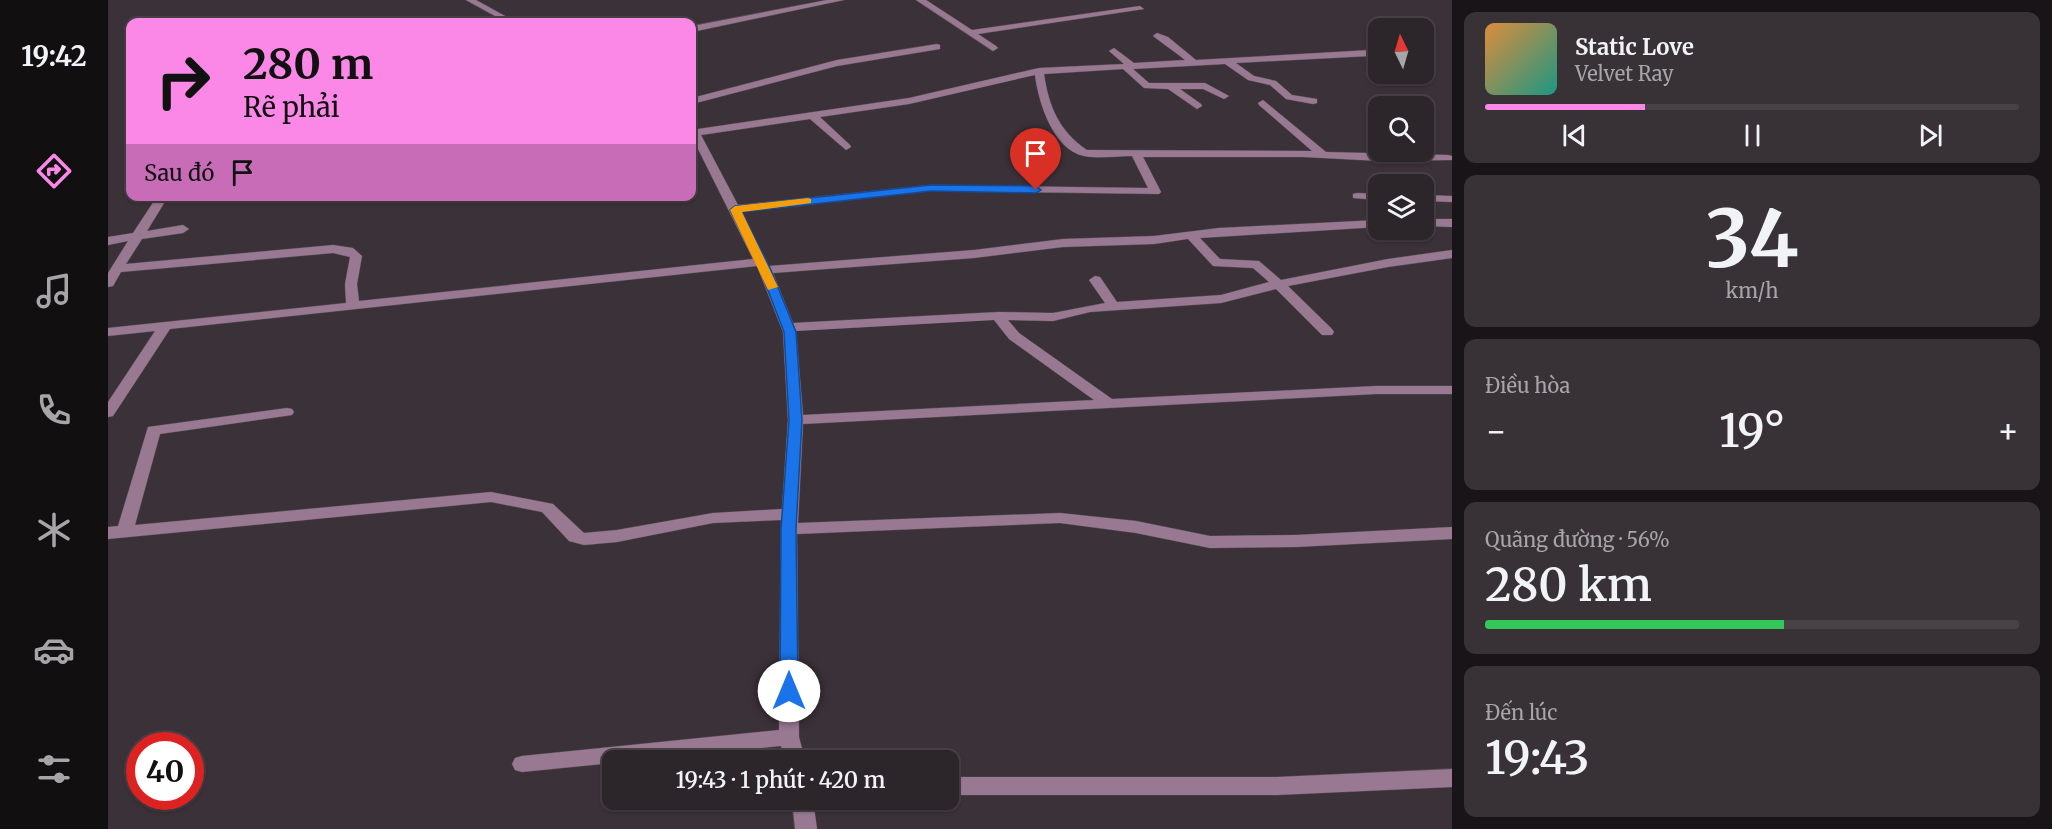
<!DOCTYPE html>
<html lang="vi">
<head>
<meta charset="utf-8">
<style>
	:root { --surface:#2c252a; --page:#383136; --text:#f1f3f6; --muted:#a6a5a8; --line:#484247; --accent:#fb87e6 }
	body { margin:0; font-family:Merriweather,serif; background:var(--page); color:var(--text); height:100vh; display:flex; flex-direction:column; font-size:22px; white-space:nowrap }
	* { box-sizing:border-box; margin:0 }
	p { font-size:20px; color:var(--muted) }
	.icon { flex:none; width:33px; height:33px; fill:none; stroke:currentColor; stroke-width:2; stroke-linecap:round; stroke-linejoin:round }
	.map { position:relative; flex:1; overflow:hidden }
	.details { display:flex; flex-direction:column; gap:12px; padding:12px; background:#181417; width:600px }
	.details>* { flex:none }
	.top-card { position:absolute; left:18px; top:18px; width:570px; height:183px; border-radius:12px; box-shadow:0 2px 4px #0004,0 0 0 2px var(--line); background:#fb87e6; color:#111; overflow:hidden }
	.needle { width:39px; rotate:355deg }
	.tools { position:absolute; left:1260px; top:18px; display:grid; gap:12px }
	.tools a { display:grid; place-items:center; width:66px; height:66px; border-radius:12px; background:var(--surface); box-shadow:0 2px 4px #0004,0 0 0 2px var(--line); font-size:30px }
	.speed { position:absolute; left:18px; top:732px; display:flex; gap:12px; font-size:30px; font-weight:700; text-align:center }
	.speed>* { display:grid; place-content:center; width:78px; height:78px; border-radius:50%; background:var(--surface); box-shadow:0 2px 4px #0004,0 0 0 2px var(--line); line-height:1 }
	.speed .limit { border:9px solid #d22; background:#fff; color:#111 }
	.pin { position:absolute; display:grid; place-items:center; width:51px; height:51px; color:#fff; margin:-62px -26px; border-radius:50% 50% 50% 0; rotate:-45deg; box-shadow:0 0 6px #0007 }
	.pin .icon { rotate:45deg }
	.me { position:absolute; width:66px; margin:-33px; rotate:0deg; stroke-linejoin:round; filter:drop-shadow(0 0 4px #0008) }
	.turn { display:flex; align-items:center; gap:21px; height:126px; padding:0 18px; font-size:27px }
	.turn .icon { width:78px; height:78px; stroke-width:2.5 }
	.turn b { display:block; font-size:42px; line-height:51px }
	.then { display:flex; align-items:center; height:57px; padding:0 18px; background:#0003; gap:12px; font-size:22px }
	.big { font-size:45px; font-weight:600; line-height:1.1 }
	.details .widget { flex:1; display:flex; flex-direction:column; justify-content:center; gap:9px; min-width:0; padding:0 21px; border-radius:12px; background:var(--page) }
	.details .dial { align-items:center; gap:0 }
	.dial b { font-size:78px; line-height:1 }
	.song { display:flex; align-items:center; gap:18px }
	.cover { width:72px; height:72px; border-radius:9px; background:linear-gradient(135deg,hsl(30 70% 55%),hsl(170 70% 35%)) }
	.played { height:6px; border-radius:3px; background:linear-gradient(90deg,var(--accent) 30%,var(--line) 30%) }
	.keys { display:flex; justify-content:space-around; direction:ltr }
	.heat { display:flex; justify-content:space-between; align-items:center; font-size:33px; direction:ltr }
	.charge { height:9px; border-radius:4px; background:linear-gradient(90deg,#34c759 56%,var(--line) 0) }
	.trip { position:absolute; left:494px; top:750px; width:357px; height:60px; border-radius:12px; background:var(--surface); box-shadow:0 2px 4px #0004,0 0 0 2px var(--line); font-weight:600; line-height:60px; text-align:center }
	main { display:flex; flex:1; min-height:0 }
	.menu { display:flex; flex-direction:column; width:108px; justify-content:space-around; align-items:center; background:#120f11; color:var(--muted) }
	.menu .icon { width:42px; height:42px }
	.menu .on { color:var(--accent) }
	.menu b { font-size:27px; color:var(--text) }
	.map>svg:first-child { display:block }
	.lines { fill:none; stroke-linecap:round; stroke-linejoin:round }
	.minor-casing { stroke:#564d53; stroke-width:1 }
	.minor { fill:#987991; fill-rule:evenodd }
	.route { fill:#1a73e8; stroke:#114b97; stroke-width:1.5 }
	.slow { fill:#f59e0b }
</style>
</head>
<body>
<main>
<nav class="menu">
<b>19:42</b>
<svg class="icon on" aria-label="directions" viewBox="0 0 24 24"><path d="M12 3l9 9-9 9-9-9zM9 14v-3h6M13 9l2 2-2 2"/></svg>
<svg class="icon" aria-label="music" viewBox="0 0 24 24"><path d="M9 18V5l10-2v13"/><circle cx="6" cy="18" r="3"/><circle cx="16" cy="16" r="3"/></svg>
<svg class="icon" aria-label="phone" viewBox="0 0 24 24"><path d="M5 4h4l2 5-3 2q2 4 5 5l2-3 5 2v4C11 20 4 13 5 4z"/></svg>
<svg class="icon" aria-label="climate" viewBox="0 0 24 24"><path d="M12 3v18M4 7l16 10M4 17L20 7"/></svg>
<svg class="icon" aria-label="car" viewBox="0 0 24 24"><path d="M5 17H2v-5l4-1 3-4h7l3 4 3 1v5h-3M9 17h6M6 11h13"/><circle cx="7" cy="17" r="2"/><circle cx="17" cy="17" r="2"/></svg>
<svg class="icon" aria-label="filters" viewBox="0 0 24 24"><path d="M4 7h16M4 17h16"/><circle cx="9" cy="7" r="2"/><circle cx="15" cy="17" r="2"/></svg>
</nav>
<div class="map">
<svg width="1344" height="829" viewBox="0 0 1344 829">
	<rect width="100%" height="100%" fill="#3b3138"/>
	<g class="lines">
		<defs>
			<g id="minor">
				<polygon points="358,0 368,0 408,22 398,22"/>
				<polygon points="719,0 736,0 584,32 584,26"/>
				<polygon points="808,0 818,0 864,30 1032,6 1036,9 870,34 888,46 890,48 885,51"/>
				<path d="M1049,33L1060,37L1088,60L1262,50L1267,53L1262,56L1128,63L1146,76L1168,81L1184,95L1209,99V103L1205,104L1178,99L1162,85L1140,80L1117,64L1025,69L1041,83H1097L1121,96L1116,99L1095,89H1072L1093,104L1094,106L1089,109L1060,89L1036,88L1015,69L936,74C941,107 951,131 979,150L1204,151L1151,105L1150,103L1155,100L1218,152L1340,155L1344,156V160L1272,161L1195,157H1035L1053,192L1051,194L823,191L633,212L661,266L866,250L955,239L1046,236L1111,228L1270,220V227L1092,238L1112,259L1151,261L1173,280L1280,259L1344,250V258L1280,267L1180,286L1224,329L1226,332L1224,335H1214L1168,289L1113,303L982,312L945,321L900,320L911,333L1004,399L1268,386H1344V394H1268L695,424L690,523L952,513L1028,521L1102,536L1188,535L1344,527V539L1188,547L1102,548L1028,533L952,523L689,534L691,737L697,760H677L673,746L530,760H504V763L414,772L407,770L404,764L407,758L414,756L671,730L673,520L605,523L509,542L476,545L461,541L434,512L383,502L0,539V527L10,526L40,427L179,408L184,409L186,412L184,415L52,434L27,525L383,492L445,504L476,533L509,530L605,513L674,509L680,420L675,332L649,266L62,329L5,416L0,417V402L47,331L0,336V328L238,303L237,284L242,257L225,253L13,272L5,286L0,287V273L20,241L0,245V237L25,233L48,198H56L58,200L39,231L75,225L81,229L75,233L34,239L18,264L225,245L245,248L254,256L249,284L251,301L645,259L584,137V125L590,129L801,98L931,68L1016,64L1001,51L1006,48L1026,63L1077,60C1066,51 1055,44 1045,36ZM927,75C930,101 945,150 976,156C991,159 1009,156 1024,156L1040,188L823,185L630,205L593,135L702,119L738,150L743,147L742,145L712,117L801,104ZM1080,239L1105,266L1145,268L1161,282L1113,295L1009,302L992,277L987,276L981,280L997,303L945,313L890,312L685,323L665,273L866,258L955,247L1046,244ZM886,320L901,339L986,400L695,415L688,331Z"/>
				<polygon points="829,44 832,45 832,49 729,66 584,104 584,98 729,60"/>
				<polygon points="1249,193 1270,194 1270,200 1245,198 1245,194"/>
				<polygon points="1316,195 1344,196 1344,202 1316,201"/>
				<polygon points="1316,219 1344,219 1344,227 1316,226"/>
				<polygon points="1344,769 1344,787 1169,795 840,795 840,777 1169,777"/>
				<polygon points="684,800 705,800 709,829 687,829"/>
			</g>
		</defs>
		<use href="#minor" class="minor-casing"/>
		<use href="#minor" class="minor"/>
	</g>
	<polygon class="route" points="823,185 928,186 933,190 928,193 823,191 634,212 663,270 688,332 694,420 688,529 690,691 687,696 674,696 672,691 673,529 681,420 676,332 652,270 622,210 627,206"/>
	<polygon class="slow" points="700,198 703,199 703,203 634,212 670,287 660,290 622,210 627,206"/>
</svg>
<div class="tools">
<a><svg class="needle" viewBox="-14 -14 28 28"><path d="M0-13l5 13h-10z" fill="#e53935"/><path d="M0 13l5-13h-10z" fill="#a6a5a8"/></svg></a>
<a><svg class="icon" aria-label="search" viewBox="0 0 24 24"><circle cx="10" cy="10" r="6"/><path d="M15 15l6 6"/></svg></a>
<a><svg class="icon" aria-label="layers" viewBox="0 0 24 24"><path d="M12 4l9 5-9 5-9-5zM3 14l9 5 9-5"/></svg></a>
</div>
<div class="speed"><div class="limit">40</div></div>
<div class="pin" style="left:928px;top:190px;background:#d93025"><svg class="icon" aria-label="arrive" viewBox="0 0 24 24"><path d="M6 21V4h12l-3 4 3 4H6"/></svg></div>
<svg class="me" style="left:681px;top:691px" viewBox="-20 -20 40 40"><circle r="19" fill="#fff"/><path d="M0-13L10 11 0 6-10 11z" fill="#1a73e8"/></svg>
<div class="trip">19:43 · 1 phút · 420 m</div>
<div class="top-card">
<div class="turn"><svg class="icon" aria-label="right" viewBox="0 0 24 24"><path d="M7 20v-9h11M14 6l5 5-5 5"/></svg><div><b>280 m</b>Rẽ phải</div></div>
<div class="then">Sau đó<svg class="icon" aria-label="arrive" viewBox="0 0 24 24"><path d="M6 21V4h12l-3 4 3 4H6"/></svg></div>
</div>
</div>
<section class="details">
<div class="widget">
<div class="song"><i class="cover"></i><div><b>Static Love</b><p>Velvet Ray</p></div></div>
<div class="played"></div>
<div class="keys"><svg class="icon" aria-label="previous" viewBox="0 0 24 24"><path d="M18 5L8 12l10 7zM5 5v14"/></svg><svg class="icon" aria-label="pause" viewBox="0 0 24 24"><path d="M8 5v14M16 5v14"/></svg><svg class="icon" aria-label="next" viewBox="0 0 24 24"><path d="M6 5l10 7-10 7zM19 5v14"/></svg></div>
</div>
<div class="widget dial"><b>34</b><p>km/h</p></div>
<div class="widget"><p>Điều hòa</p>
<div class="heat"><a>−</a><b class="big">19°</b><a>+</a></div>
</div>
<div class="widget"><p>Quãng đường · 56%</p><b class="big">280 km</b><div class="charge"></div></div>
<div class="widget"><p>Đến lúc</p><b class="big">19:43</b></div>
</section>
</main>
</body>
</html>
